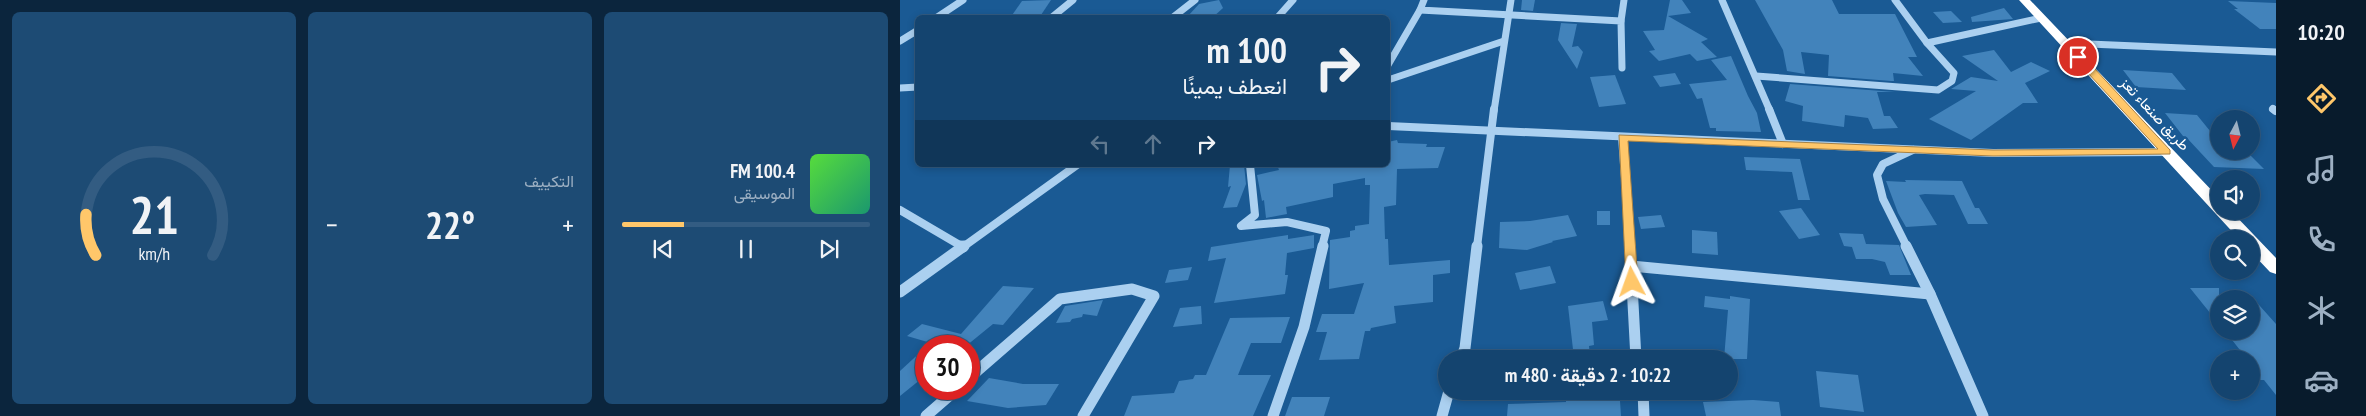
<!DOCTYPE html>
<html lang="ar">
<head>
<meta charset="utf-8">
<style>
	:root { --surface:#14446f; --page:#1d4b74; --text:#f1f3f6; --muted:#9db0c3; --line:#335c82; --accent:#ffc76a }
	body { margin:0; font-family:"PT Sans Narrow",Vazirmatn,sans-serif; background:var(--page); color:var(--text); direction:rtl; height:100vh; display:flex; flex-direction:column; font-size:19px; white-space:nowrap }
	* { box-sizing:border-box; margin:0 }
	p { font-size:16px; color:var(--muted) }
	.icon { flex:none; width:28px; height:28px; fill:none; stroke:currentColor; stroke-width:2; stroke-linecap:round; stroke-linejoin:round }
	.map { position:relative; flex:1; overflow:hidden; direction:ltr }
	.sheet { display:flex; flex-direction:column; gap:12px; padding:12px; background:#0b253d; width:900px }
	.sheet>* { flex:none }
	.banner { position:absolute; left:15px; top:15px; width:475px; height:152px; border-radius:8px; box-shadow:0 2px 8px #0003,0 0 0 1px var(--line); direction:rtl; background:#14446f; color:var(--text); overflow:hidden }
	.needle { width:32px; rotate:187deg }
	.fabs { position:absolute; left:1310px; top:110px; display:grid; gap:10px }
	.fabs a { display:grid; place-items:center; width:50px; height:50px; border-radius:50%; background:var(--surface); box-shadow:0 2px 8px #0003,0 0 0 1px var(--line); font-size:25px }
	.speed { position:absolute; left:15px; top:335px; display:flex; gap:10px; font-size:25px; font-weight:700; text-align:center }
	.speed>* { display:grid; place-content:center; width:65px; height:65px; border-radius:50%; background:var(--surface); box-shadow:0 2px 8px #0003,0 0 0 1px var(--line); line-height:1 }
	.speed .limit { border:8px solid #d22; background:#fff; color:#111 }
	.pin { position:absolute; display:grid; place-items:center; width:42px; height:42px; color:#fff; margin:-21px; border:2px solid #fff; border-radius:50%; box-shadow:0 1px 5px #0007 }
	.me { position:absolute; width:55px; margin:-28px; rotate:356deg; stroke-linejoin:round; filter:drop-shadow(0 0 4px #0008) }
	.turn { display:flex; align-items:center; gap:18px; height:105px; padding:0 20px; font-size:22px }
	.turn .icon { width:65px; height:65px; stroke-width:2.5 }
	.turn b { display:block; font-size:35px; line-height:42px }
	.lanes { display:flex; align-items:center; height:48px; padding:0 20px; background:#0003; justify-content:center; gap:25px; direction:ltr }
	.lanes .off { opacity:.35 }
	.big { font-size:38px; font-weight:700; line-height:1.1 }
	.sheet .card { flex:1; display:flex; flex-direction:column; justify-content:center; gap:8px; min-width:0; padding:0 18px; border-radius:8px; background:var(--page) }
	.sheet .dial { align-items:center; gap:0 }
	.dial svg { height:130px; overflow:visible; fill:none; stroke:var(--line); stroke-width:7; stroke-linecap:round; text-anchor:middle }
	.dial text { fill:var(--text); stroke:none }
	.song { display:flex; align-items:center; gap:15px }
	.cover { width:60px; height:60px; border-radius:8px; background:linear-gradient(135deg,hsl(110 70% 55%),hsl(160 70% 35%)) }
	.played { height:5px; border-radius:2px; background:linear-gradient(90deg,var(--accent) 25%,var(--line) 25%) }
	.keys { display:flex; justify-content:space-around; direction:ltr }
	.heat { display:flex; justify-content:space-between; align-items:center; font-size:28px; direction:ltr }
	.sheet .tiles { flex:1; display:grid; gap:12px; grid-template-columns:repeat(3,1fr) }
	.trip { position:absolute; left:538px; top:350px; width:300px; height:50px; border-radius:25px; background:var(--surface); box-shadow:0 2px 8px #0003,0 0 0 1px var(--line); font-weight:700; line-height:50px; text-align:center; direction:rtl }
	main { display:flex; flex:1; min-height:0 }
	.tabs { display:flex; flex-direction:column; width:90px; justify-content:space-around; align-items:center; background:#081b2c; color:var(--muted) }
	.tabs .icon { width:35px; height:35px }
	.tabs .selected { color:var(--accent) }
	.tabs b { font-size:22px; color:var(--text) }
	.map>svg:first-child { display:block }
	.building { fill:#4283bb }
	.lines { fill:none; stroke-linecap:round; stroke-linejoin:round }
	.minor-far2 { stroke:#abd0f0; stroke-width:7 }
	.minor-far1 { stroke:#abd0f0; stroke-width:8 }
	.minor { stroke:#abd0f0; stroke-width:11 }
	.highway { fill:#fff; fill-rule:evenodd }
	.route { fill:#ffc76a; stroke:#a68145 }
	.labels { text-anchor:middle; stroke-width:5; stroke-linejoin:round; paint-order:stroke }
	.street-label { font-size:15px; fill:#fff; stroke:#1a5a94 }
</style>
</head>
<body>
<main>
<nav class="tabs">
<b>10:20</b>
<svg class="icon selected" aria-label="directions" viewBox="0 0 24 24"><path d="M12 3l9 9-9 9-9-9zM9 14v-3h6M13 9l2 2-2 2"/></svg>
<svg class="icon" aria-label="music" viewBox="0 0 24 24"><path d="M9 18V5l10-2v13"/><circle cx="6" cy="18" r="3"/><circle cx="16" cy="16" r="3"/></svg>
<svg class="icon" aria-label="phone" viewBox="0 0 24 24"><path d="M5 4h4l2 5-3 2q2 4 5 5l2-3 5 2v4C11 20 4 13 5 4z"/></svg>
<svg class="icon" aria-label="climate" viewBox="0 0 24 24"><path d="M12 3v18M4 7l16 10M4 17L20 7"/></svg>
<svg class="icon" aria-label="car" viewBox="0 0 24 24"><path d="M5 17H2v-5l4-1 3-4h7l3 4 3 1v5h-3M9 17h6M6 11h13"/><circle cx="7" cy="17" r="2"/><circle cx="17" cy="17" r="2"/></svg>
</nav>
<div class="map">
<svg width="1376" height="416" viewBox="0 0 1376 416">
	<rect width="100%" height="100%" fill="#1a5a94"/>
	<g class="building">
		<polygon points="151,0 139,18 110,18 122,1"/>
		<polygon points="319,0 323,8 312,18 288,16 299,4"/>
		<polygon points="622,0 635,0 633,11 621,10"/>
		<polygon points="770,0 782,0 791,13 768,16 808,39 801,42 817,57 797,61 790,54 759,61 749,51 755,50 743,31 764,30"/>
		<polygon points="855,0 932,0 939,14 995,14 1017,57 1008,57 1023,76 993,73 994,81 991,81 928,76 929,55 901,52 905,74 887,71 883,50"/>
		<polygon points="1328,1 1376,3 1376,29 1360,29 1334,9 1338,9"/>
		<polygon points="1104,8 1113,19 1072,22 1071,17"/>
		<polygon points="1051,11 1062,22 1043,23 1033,12"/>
		<polygon points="661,23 677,24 672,47 678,46 683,52 677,69 658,40"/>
		<polygon points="1094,50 1111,72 1131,62 1150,71 1125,83 1138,103 1123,103 1071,140 1029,119 1076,91 1051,89 1071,77 1098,81 1062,56"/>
		<polygon points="831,56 848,96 857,113 861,132 816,131 816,128 810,128 802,98 797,99 789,84 827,80 811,60"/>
		<polygon points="1223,70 1272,73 1286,90 1236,87"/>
		<polygon points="775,73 781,84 760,87 753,76"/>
		<polygon points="715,75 726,104 699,107 690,77"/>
		<polygon points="890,84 995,92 977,92 984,116 990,116 998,128 973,129 968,118 945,115 944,127 902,121 903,106 885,101"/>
		<polygon points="1265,113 1297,115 1319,142 1319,151 1346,151 1364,169 1314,167 1286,137 1283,136"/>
		<polygon points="497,140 498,143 527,144 526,147 545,147 538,168 497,169 496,205 484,207 485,239 488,239 489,265 550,260 550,273 533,275 533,302 494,306 496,323 471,328 470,331 465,331 459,359 419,360 427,332 416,332 422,314 454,314 464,283 429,289 430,240 450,237 450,231 455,230 455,226 469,224 470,185 465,185 465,178 433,184 433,197 386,207 387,214 366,218 364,200 362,201 357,175 379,170 377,165 488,165 488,142"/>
		<polygon points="844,157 900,159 910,200 898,200 892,172 846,170"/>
		<polygon points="330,165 344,165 346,184 337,207 323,208 331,186 328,187"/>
		<polygon points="1005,180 1062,181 1075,208 1079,208 1088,224 1068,224 1054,195 1025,194 1019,195 1037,225 1006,227 998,213 986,181 1006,182"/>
		<polygon points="901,208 920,235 899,239 879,211"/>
		<rect x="697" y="211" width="13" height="14"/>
		<polygon points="668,215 677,236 652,241 653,242 627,250 599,248 600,222 630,221"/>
		<polygon points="761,215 765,227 741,229 738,217"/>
		<polygon points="792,230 817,232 818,255 792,253"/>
		<polygon points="939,233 963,234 966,244 999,245 1011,275 990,275 985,262 972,259 956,259 952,247 944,246"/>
		<polygon points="388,235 388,239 414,235 414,248 387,253 385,275 388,275 385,294 314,303 326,258 308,261 311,247"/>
		<polygon points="650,266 656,283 620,290 615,273"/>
		<polygon points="292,267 288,280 265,283 269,270"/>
		<polygon points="103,286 134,288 103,325 93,324 66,346 27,346 31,343 7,336 22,324 61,334"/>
		<polygon points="1290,288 1319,288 1319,324"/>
		<polygon points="805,296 830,299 830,296 850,299 847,359 824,359 828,310 804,307"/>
		<polygon points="1351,296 1376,324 1376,395 1364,380 1351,380 1351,359 1347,359 1325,331 1351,331"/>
		<polygon points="203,300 197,316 183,314 182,317 172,319 170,322 156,323 165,306"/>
		<polygon points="703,301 708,320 692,322 694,345 689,346 690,358 674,358 668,306"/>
		<polygon points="301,306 302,324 273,327 280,308"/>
		<polygon points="390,317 381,343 351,343 338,375 371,375 353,416 224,416 232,396 274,393 279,381 293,379 295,375 306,375 330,318"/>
		<polygon points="26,347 26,375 0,396 0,371"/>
		<polygon points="916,371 958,375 964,412 920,407"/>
		<polygon points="89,378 123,384 159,384 146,405 108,408 67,401"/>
		<polygon points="666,391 723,391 720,401 721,416 607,416 608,404 666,402"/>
		<polygon points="392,397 430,397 424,416 385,416"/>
		<polygon points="853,400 879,402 881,416 806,416 803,402"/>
	</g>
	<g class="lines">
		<g class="minor-far2">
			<polyline points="524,0 520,10 721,21 722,68"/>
			<polyline points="822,0 870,111"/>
			<polyline points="995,0 1027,43"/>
			<polyline points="36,18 63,0"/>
			<polyline points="151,18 173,0"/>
			<polyline points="272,18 295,0"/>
			<polyline points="377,18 393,0"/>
			<polyline points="721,21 724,0"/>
			<polyline points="0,41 18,30"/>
			<polyline points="1166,43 1376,52"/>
			<polyline points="488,65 520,10"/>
			<polyline points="856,76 1038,90 1052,81 1054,73 1027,43 1141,18"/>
			<polyline points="488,80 604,41"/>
			<polyline points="0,88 18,87"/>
			<polyline points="1373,109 1375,111"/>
			<polyline points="594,111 611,0"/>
		</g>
		<g class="minor-far1">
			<polyline points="869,109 883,144"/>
			<polyline points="1373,109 1376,111"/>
			<polyline points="488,126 1093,153 1267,152"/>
			<polyline points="722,137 730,247"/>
			<polyline points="350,165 355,215 341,226 387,222 426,231 422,247"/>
			<polyline points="0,210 63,247"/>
			<polyline points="63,247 177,165"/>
			<polyline points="577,247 594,109"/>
			<polyline points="1007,247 983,199 977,175 983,164 1013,150"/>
		</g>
		<g class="minor">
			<polyline points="61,246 63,247"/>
			<polyline points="730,246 731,266"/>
			<polyline points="1006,246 1030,294 1083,416"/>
			<polyline points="0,292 64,246"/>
			<polyline points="561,359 565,348 577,246"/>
			<polyline points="736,359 731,266 1030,294"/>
			<polyline points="69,378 160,299 232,289 254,296 183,416"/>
			<polyline points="743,391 744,416"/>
			<polyline points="26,416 57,389"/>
			<polyline points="373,416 404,327 423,246"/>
			<polyline points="542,416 549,391"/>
		</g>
		<polygon class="highway" points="1119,0 1130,0 1319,198 1319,211 1331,211 1376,258 1376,274 1370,272 1351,252 1351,239 1339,239"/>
	</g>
	<polygon class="route" points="1178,54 1182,55 1270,150 1270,154 1093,156 728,141 738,282 732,287 726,282 719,135 1093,150 1258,149 1175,59 1174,57"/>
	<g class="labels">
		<g class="street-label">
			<text transform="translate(1255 114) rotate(47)" y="5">طريق صنعاء تعز</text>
		</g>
	</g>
</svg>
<div class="fabs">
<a><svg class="needle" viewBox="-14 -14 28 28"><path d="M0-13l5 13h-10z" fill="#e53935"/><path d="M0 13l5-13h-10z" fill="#9db0c3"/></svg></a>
<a><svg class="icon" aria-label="sound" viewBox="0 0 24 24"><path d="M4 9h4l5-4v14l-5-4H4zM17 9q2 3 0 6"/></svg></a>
<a><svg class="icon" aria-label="search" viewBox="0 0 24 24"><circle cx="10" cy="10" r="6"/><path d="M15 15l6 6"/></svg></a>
<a><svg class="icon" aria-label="layers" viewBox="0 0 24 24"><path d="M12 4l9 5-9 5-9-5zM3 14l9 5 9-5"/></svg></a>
<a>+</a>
</div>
<div class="speed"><div class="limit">30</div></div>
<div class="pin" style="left:1178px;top:57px;background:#d93025"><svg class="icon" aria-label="arrive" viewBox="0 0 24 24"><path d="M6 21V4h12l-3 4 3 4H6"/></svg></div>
<svg class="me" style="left:732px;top:282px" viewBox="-20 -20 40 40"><path d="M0-17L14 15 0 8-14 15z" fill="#ffc76a" stroke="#fff" stroke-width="4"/></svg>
<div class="trip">10:22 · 2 دقيقة · 480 m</div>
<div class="banner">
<div class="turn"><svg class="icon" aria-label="right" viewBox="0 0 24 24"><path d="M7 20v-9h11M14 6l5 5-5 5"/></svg><div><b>100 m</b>انعطف يمينًا</div></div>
<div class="lanes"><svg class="icon off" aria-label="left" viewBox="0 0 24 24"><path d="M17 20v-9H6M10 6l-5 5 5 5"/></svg><svg class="icon off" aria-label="ahead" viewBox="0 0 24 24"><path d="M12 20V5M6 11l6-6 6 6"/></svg><svg class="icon" aria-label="right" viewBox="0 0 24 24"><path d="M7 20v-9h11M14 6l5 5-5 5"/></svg></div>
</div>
</div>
<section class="sheet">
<div class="tiles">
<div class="card">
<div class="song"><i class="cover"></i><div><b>100.4 FM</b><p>الموسيقى</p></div></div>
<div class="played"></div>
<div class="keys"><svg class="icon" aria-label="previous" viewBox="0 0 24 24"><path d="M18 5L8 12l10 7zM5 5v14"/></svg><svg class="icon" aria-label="pause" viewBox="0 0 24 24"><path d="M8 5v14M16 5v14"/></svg><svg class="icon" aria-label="next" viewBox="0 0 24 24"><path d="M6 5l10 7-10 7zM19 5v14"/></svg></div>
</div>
<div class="card"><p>التكييف</p>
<div class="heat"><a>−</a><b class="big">22°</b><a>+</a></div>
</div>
<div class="card dial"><svg viewBox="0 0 100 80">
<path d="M14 69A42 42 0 1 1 86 69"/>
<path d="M14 69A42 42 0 0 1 8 44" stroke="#ffc76a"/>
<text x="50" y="56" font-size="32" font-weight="700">21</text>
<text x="50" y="72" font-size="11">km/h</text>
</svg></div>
</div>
</section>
</main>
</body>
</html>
